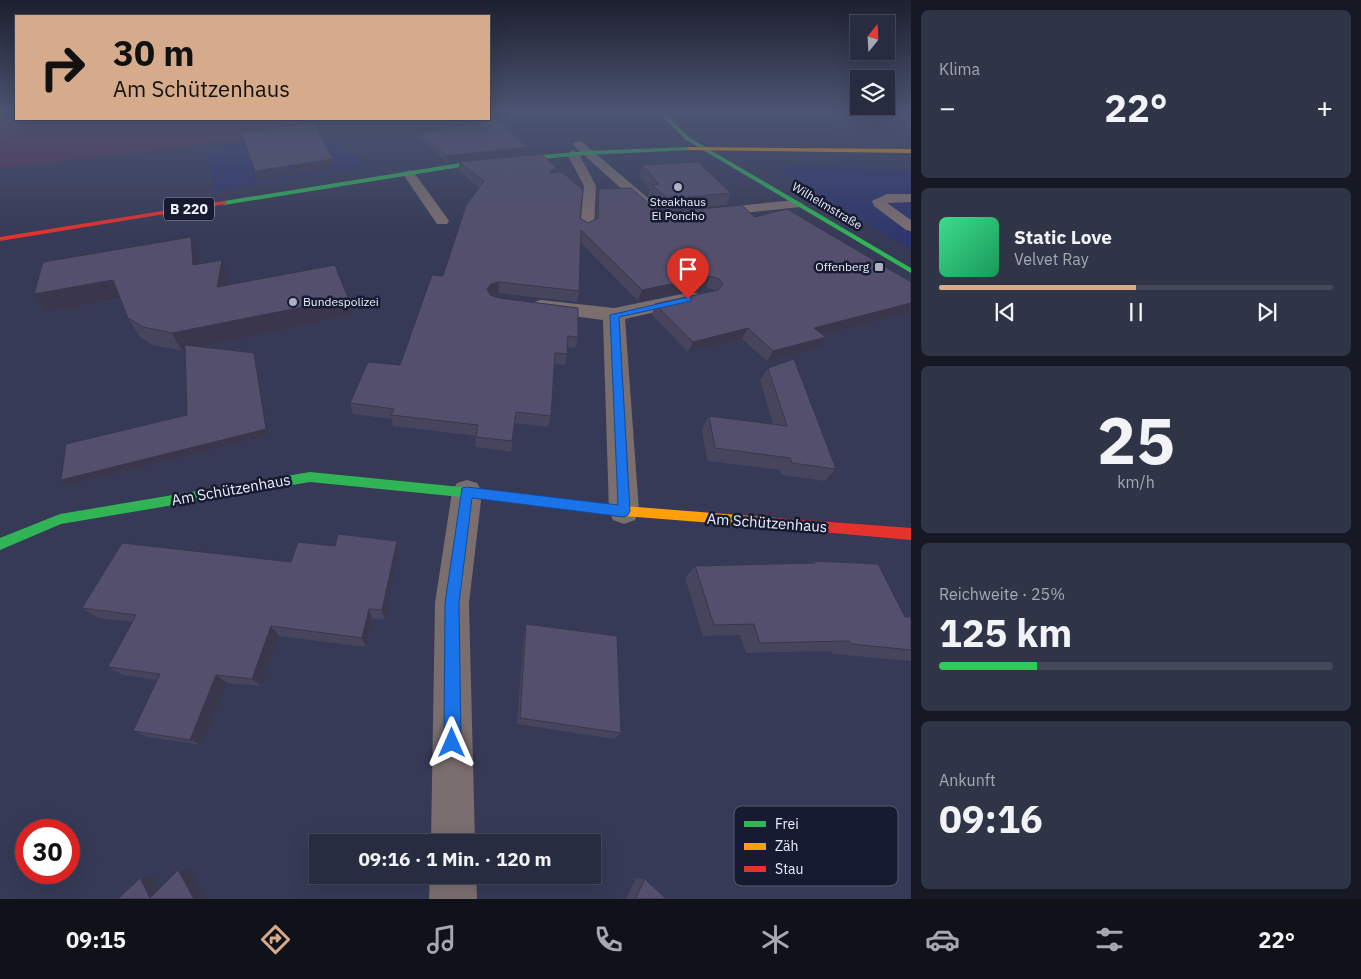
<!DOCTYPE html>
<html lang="de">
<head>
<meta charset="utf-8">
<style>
	:root { --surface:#282c40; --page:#303447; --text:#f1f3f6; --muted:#a5a7b1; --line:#444859; --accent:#d6ab8b }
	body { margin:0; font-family:"IBM Plex Sans",sans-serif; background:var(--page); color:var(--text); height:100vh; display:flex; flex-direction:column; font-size:19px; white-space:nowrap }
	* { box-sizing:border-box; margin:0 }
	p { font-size:16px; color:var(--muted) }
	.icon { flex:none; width:28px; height:28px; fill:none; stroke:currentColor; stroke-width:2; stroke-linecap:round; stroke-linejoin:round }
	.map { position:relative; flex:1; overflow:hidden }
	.sheet { display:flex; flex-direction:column; gap:10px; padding:10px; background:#161823; width:450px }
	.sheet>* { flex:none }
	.banner { position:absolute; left:15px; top:15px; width:475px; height:105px; border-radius:0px; box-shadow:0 5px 20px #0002,0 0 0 1px var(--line); background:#d6ab8b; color:#111; overflow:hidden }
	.needle { width:32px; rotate:18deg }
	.fabs { position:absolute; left:850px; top:15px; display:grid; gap:10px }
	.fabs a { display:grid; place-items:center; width:45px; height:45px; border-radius:0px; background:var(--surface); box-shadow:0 5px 20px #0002,0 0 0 1px var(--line); font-size:25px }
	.speed { position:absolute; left:15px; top:819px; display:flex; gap:10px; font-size:25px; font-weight:700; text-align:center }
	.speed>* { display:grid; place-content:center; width:65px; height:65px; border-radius:50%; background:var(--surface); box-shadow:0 5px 20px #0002,0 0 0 1px var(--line); line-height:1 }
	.speed .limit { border:8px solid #d22; background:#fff; color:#111 }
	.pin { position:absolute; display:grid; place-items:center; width:42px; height:42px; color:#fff; margin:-51px -21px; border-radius:50% 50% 50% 0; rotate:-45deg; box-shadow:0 0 5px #0007 }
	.pin .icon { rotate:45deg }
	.me { position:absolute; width:55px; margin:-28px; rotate:0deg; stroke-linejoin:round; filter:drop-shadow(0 0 4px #0008) }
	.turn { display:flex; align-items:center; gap:18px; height:105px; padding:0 15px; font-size:22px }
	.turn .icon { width:65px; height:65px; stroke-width:2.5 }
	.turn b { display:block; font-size:35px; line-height:42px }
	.big { font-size:38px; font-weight:700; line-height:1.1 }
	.sheet .tile { flex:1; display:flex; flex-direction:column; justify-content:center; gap:8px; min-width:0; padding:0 18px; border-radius:8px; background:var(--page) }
	.sheet .dial { align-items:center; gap:0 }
	.dial b { font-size:65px; line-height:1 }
	.song { display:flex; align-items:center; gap:15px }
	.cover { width:60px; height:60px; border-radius:8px; background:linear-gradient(135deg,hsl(150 70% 55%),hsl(150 70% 35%)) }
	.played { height:5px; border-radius:2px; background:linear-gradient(90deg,var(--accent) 50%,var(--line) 50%) }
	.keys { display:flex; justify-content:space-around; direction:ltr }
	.heat { display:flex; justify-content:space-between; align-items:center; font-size:28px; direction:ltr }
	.charge { height:8px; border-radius:4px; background:linear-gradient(90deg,#34c759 25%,var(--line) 0) }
	.trip { position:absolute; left:309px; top:834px; width:292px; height:50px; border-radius:0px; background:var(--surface); box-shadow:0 5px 20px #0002,0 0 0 1px var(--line); font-weight:700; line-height:50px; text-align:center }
	.dock { display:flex; height:80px; justify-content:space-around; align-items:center; background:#10121a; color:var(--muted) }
	.dock .icon { width:35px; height:35px }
	.dock .active { color:var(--accent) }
	.dock b { font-size:22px; color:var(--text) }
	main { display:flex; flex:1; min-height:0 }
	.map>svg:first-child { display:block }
	.built { fill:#2f366c }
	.green { fill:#553052 }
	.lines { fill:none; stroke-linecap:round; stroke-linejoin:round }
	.lane { fill:#7b6e6f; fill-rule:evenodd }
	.street { fill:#7b6e6f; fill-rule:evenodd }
	.fast { fill:#30b455; fill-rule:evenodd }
	.slow { fill:#ff9f0a; fill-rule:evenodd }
	.jam { fill:#e5322d; fill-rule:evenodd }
	.wall { fill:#47445d }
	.shaded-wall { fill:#3a374c }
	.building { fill:#534f6c; stroke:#3a374c }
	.route { fill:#1a73e8; stroke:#114b97 }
	.poi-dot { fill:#adb0c3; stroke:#171b32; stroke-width:2 }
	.labels { text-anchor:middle; stroke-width:5; stroke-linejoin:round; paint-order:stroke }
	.far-poi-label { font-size:12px; fill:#edf0fd; stroke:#171b32 }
	.far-street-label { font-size:12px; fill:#edf0fd; stroke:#171b32 }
	.shield { fill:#171b32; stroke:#adb0c0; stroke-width:1 }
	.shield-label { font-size:14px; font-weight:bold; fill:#edf0fd }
	.street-label { font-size:15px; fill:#edf0fd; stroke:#171b32 }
	.key { fill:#171b32; stroke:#575b6f; stroke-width:1 }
	.key-label { font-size:14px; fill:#edf0fd }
</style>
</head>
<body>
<main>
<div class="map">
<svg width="911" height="899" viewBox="0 0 911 899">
	<rect width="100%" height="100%" fill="#363a56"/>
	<g class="built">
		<polygon points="313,134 371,165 214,191 207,148"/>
		<polygon points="801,166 911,170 911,249 781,173 783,168"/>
	</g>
	<polygon class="green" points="0,111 16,111 16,119 294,119 320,131 0,168"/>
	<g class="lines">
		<g class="lane">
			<polygon points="578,141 582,142 655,204 657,207 655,210 645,210 574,146 572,144"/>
			<polygon points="573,150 579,154 596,186 594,228 587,232 580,228 584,186 567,154"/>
			<polygon points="409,170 413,171 447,218 449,221 447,224 437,224 403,174"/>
			<polygon points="887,194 911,194 911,202 887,203 911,220 911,231 906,230 874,206 872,201"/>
			<polygon points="796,200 803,204 801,207 715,216 708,212 715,208"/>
		</g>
		<g class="street">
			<polygon points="692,292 699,294 702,298 699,302 625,319 639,511 635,520 624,524 613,520 609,511 603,320 541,312 534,310 530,306 534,302 541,300 614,308"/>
			<polygon points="467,480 477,483 482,492 469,603 475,842 431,842 435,603 452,492 457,483"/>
			<polygon points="430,875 476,875 477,899 429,899"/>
		</g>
		<g class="fast">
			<polygon points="657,111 662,111 690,138 911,268 911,273 686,140"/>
			<polygon points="689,147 691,150 586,155 473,165 224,205 221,203 224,201 473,161 586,151"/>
			<polygon points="310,472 491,490 495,491 497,495 495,499 491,500 310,482 61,524 0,550 0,538 60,514"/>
		</g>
		<g class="slow">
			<polygon points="689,147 911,149 911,153 687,150"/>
			<polygon points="491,490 624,506 777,518 781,519 783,523 781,527 777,528 624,516 491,500 487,499 485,495 487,491"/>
		</g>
		<g class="jam">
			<polygon points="224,201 227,203 226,204 0,241 0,237"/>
			<polygon points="777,518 911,528 911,540 777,528 773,527 771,523 773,519"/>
		</g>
	</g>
	<g class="wall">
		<polygon points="241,132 334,169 258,181"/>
		<polygon points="420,133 528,147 527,152 447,161 420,139"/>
		<polygon points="459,162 556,167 555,172 580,218 588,223 596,219 597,199 599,189 660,213 754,217 911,312 823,335 818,348 767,361 742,339 688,352 652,315 655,304 715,291 714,290 706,287 638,301 580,242 579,291 577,302 498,293 490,295 578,337 575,348 567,347 567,354 565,365 554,364 551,416 548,427 515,423 511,452 475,447 476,436 393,426 392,419 353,414 350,403 400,365 443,276 479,188 459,171"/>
		<polygon points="642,165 731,193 726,205 666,211 648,196 650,190 639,177"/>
		<polygon points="199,255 199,264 229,278 228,285 348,298 351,315 201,347 256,360 269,435 67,486 187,415 185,351 182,351 153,345 139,336 128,318 121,299 47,312"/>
		<polygon points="768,368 836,469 825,481 781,475 780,470 707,461 702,429 709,416 773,424 760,380"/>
		<polygon points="397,541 399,553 385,620 372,619 366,647 279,636 261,686 227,683 202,745 148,737 133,731 158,680 123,675 108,667 132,622 98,618 82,608 291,562 335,546"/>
		<polygon points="814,561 905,617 911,617 911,661 833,654 831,651 746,653 740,635 703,636 685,578 695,566 811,563"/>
		<polygon points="526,624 621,733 614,739 517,724 524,633"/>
		<polygon points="636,878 645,879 666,899 626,899"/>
	</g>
	<g class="shaded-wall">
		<polygon points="528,147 527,152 447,161 447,156"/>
		<polygon points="333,159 334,169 258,181 255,171"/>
		<polygon points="556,167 554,176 549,173"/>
		<polygon points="191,237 199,255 201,283 193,265"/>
		<polygon points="222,260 229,278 224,305 217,287"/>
		<polygon points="710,276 706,287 638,301 642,290"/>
		<polygon points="113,280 124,298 47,312 34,294"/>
		<polygon points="499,282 498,293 490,295 487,289 491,284"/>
		<polygon points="348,298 351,315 182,351 172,333"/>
		<polygon points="911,303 911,312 807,339 814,328"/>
		<polygon points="748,328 742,339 688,352 693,342"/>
		<polygon points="826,337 818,348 767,361 773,351"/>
		<polygon points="254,353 256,360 269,435 67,486 61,480 266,429"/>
		<polygon points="397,541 399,553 385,620 382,610"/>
		<polygon points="369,609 372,619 366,647 362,638"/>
		<polygon points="271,626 279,636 261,686 252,679"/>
		<polygon points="216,675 227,683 202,745 190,740"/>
		<polygon points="178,870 190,870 207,899 194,899"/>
		<polygon points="153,877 163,897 150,898 140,878"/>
	</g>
	<g class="building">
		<polygon points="496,119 528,147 447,156 420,133"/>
		<polygon points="314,122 333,159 255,171 241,132"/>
		<polygon points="541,154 556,167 549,173 562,172 583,190 580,218 588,223 598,218 599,189 631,188 660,213 742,205 754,217 787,209 911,282 911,303 814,328 826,337 773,351 748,328 693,342 655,304 718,290 723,284 719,279 710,276 642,290 581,230 579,291 499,282 491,284 487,289 490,295 499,298 578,308 578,337 568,336 567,354 555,353 551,416 516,412 512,441 476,437 478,425 391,415 394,409 350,403 368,362 400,365 432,275 443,276 466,205 484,181 459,162"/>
		<polygon points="698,162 731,193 669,199 652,185 659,184 642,165"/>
		<polygon points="191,237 193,265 222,260 217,287 335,265 348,298 172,333 143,327 128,318 113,280 34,294 43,262"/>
		<polygon points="185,345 254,353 266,429 61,480 66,444 187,415"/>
		<polygon points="794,359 836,469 792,463 790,458 715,448 709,416 787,426 768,368"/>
		<polygon points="338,534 397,541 382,610 369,609 362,638 271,626 252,679 216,675 190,740 133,731 160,674 108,667 136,615 82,608 122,543 291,562 298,542 335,546"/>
		<polygon points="814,561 878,564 905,617 911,617 911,650 851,644 849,641 760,643 754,624 714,625 695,566 815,563"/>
		<polygon points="526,624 617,636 621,733 520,718"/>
		<polygon points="178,870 194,899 118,899 140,878 150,898"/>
		<polygon points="645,879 666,899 635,899"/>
	</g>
	<linearGradient id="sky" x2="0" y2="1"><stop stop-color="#1e202f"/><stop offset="0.47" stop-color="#4c5573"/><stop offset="1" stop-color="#4c5573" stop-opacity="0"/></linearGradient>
	<rect width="911" height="237" fill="url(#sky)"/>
	<polygon class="route" points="688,297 691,297 691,301 619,317 630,511 628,515 624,517 472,498 459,603 461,743 458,749 452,751 446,749 444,743 445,603 462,488 467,487 618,505 610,315"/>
	<g class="poi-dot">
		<circle cx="678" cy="187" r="5"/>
		<rect x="874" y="262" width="10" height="10" rx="2.5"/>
		<circle cx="293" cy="302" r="5"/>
	</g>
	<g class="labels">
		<g class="far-poi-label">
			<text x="678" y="206">Steakhaus<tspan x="678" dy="14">El Poncho</tspan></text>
			<text x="869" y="271" text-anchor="end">Offenberg</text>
			<text x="303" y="306" text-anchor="start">Bundespolizei</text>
		</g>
		<g class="far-street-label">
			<text transform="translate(827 206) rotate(31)" y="4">Wilhelmstraße</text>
		</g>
		<rect class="shield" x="164" y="197.5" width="50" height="23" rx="4"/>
		<g class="shield-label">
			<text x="189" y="214">B 220</text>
		</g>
		<g class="street-label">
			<text transform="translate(231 490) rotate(-10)" y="5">Am Schützenhaus</text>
			<text transform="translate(767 523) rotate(4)" y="5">Am Schützenhaus</text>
		</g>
	</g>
	<rect x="734" y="806" width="164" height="80" rx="8" class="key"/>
	<rect x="744" y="821" width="22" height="6" fill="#30b455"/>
	<rect x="744" y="843" width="22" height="7" fill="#ff9f0a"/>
	<rect x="744" y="866" width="22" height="6" fill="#e5322d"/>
	<g class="key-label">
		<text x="775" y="829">Frei</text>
		<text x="775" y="851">Zäh</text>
		<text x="775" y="874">Stau</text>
	</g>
</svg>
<div class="fabs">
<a><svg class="needle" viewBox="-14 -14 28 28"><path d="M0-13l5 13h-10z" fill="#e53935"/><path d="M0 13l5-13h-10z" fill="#a5a7b1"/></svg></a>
<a><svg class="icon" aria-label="layers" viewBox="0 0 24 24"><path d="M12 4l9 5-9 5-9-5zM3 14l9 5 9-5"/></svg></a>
</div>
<div class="speed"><div class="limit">30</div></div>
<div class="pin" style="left:688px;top:299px;background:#d93025"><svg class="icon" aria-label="arrive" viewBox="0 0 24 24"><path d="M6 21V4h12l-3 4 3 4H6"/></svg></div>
<svg class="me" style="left:452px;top:743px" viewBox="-20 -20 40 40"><path d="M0-17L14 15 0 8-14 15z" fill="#1a73e8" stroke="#fff" stroke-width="4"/></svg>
<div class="trip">09:16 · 1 Min. · 120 m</div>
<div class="banner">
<div class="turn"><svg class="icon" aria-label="right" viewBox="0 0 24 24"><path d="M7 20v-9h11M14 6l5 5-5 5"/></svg><div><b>30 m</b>Am Schützenhaus</div></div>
</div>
</div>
<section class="sheet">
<div class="tile"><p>Klima</p>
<div class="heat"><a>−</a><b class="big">22°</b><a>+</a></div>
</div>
<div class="tile">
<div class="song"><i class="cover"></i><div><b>Static Love</b><p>Velvet Ray</p></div></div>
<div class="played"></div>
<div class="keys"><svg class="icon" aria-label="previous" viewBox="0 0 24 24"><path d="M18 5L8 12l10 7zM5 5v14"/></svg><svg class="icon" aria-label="pause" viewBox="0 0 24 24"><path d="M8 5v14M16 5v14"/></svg><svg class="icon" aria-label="next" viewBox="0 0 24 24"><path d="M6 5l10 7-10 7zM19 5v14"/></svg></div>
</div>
<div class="tile dial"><b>25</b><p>km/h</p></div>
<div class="tile"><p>Reichweite · 25%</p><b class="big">125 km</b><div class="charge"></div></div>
<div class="tile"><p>Ankunft</p><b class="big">09:16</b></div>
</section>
</main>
<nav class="dock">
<b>09:15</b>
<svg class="icon active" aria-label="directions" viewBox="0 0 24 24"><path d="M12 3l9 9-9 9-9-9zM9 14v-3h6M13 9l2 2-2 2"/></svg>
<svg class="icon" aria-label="music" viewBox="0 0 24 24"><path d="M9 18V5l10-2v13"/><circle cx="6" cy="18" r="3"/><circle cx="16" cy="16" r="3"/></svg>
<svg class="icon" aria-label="phone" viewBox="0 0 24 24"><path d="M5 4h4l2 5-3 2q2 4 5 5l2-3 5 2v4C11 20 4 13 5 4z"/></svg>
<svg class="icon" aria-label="climate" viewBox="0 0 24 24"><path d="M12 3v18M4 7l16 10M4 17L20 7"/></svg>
<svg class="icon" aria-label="car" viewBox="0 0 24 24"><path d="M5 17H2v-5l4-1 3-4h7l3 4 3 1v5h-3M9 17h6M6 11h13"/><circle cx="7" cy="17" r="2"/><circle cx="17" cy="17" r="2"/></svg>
<svg class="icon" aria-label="filters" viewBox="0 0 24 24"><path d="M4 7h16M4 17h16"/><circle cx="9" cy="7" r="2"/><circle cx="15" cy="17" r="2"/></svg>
<b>22°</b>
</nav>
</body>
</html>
